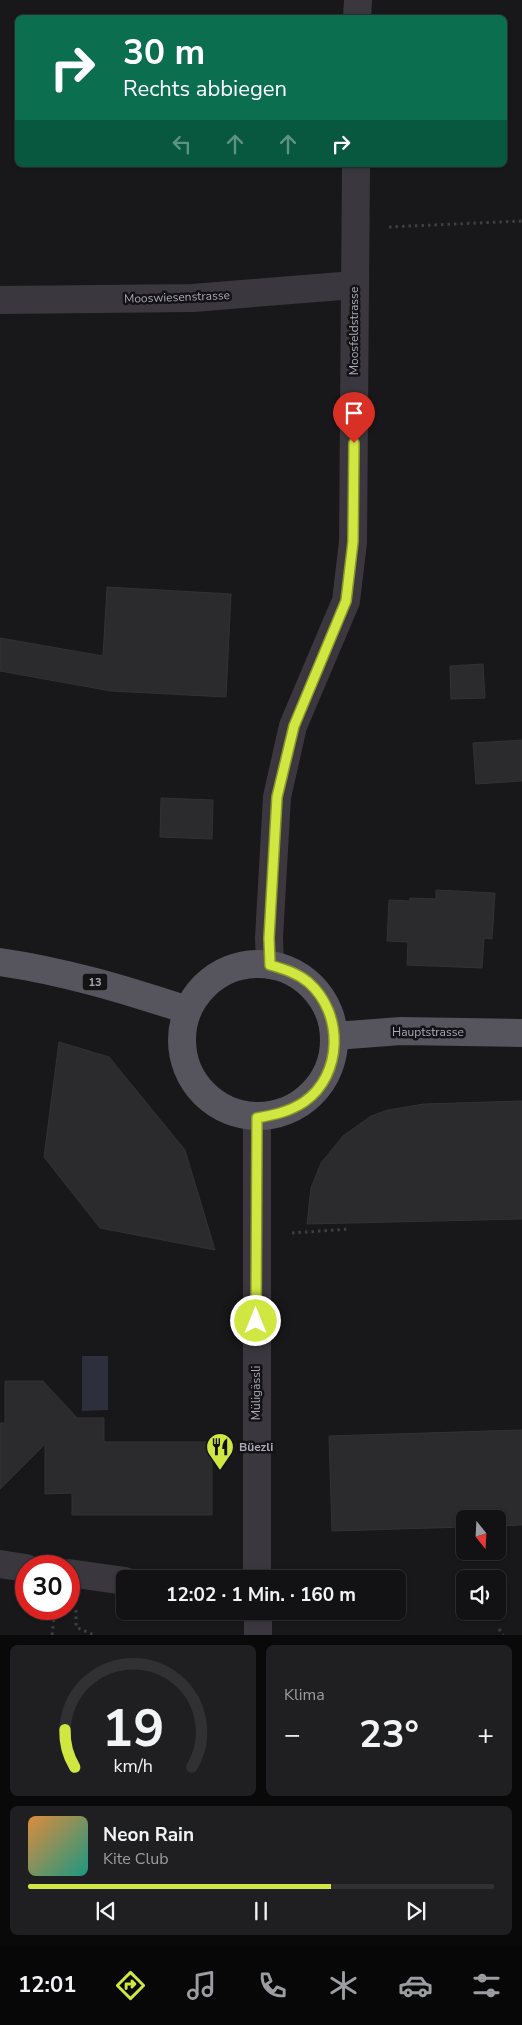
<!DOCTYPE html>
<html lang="de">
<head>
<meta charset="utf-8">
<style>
	:root { --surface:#121113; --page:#1f1f21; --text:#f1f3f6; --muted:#9c9da0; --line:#313133; --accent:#d1e741 }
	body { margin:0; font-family:"Nunito Sans",sans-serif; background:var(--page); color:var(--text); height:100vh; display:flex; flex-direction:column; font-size:19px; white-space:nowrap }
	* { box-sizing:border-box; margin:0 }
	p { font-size:16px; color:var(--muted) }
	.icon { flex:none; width:28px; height:28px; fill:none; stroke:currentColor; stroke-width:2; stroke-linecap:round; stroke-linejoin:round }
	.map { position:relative; height:1635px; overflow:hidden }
	.panel { display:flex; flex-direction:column; gap:10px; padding:10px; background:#0a090a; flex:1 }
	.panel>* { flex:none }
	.banner { position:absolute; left:15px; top:15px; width:492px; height:152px; border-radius:8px; box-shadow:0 1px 4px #0004,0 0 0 1px var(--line); background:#0b6e4f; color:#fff; overflow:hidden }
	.needle { width:32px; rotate:162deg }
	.controls { position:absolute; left:456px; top:1510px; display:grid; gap:10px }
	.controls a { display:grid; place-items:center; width:50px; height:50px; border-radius:8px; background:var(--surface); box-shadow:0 1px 4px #0004,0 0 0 1px var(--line); font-size:25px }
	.speed { position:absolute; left:15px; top:1555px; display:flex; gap:10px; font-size:25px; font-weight:700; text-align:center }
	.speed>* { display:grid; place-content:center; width:65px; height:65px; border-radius:50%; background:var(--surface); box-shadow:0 1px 4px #0004,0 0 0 1px var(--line); line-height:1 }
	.speed .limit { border:8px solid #d22; background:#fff; color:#111 }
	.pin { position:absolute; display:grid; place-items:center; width:42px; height:42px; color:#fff; margin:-51px -21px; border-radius:50% 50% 50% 0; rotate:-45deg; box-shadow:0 0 5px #0007 }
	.pin .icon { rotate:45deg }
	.me { position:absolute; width:55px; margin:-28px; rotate:0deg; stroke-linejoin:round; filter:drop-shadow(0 0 4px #0008) }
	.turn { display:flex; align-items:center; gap:18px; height:105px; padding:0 25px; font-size:22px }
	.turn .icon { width:65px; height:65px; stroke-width:2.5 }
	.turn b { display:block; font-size:35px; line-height:42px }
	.lanes { display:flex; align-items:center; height:48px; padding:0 25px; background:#0003; justify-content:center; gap:25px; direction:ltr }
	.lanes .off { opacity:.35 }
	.big { font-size:38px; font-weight:700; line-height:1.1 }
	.panel .tile { flex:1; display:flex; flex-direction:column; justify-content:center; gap:8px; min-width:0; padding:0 18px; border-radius:8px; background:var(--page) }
	.panel .dial { align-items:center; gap:0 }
	.dial svg { height:130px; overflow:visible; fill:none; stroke:var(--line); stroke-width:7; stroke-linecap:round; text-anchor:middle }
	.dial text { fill:var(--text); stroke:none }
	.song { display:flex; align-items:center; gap:15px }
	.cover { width:60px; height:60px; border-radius:8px; background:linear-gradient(135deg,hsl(30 70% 55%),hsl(170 70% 35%)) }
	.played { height:5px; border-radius:2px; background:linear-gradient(90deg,var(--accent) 65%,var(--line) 65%) }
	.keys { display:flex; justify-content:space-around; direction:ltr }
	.heat { display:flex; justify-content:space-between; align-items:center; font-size:28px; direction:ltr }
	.panel .tiles { flex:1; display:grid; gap:10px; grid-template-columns:1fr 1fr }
	.tile:last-child { grid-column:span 2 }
	.trip { position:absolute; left:116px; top:1570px; width:290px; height:50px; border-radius:8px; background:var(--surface); box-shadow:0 1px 4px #0004,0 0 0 1px var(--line); font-weight:700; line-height:50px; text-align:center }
	.dock { display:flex; height:80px; justify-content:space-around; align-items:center; background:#070708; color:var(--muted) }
	.dock .icon { width:35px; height:35px }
	.dock .on { color:var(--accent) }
	.dock b { font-size:22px; color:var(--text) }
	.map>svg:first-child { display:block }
	.water { fill:#2e2f3c }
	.building { fill:#2b2a2d; stroke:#333135 }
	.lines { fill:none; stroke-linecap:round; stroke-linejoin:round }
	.path { stroke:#3f3e44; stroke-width:3; stroke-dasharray:2.5 4; stroke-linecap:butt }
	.street { stroke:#3a383e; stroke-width:28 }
	.primary { stroke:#56545c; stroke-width:28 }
	.route-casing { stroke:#88962a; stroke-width:12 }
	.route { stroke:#d1e741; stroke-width:9 }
	.labels { text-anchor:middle; stroke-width:5; stroke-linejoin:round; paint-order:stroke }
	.shield { fill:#131214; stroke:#7e7c87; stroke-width:1 }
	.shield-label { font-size:11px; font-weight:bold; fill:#acaab8 }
	.street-label { font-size:12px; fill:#acaab8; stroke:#131214 }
	.poi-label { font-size:12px; font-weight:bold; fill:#acaab8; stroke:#131214; text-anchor:start }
</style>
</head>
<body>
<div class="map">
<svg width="522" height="1635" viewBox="0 0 522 1635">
	<rect width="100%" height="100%" fill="#181719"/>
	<polygon class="water" points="82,1356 108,1356 108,1410 82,1411"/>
	<g class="building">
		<polygon points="107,587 231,594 226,697 111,691 0,671 0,638 103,656"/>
		<polygon points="483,664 485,698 451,699 450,666"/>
		<polygon points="522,740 522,781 476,784 473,743"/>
		<polygon points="161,798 213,800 212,839 160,837"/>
		<polygon points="436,890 495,893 492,939 484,938 482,968 407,965 408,942 387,941 389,900 410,901 410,898 436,899"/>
		<polygon points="59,1042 109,1057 185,1150 215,1250 100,1228 44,1157"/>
		<polygon points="522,1101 522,1219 307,1224 311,1188 321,1163 343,1136 371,1116 388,1110 424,1104"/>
		<polygon points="5,1381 43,1381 77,1418 104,1418 104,1442 212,1442 212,1515 72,1515 72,1493 45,1494 45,1444 0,1489 0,1423 5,1423"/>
		<polygon points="522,1430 522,1525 498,1526 498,1519 465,1519 465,1527 332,1531 329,1436"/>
	</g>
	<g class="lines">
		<g class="path">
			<polyline points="389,227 522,221"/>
			<polyline points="292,1233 349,1229"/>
			<polyline points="76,1610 76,1627 94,1635"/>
			<polyline points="499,1629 503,1635"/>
			<polyline points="52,1635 55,1609"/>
		</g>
		<g class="street">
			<polyline points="357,18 358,0"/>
			<polyline points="0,300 193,298 354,285"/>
			<polyline points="270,965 269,938 277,797 293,726 346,601 353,542 356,165"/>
			<polyline points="257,1117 257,1579"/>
			<polyline points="0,1564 26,1568"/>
			<polyline points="69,1573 125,1581"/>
			<polyline points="258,1611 258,1635"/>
		</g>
		<g class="primary">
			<path d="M0,962C64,971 126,990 187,1010"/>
			<circle cx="258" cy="1040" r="76"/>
			<polyline points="335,1036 401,1031 522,1033"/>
		</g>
	</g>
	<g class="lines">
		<defs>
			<path id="route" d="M256,1321L257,1118C273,1115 289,1112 304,1102C343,1075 344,1013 308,982C297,973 284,969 270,965L269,938L277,797L294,726L346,601L353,542L354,443"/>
		</defs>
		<use href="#route" class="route-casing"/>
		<use href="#route" class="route"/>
	</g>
	<defs>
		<symbol id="restaurant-pin" viewBox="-11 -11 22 30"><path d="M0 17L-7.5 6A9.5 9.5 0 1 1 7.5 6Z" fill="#d1e741" stroke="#131214"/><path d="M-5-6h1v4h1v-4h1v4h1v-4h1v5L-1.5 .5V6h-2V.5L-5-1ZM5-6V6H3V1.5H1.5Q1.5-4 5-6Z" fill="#111"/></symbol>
	</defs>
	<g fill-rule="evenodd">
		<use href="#restaurant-pin" x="204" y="1431" width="32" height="43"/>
	</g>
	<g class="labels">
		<rect class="shield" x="82.5" y="973.5" width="25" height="17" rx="4"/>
		<g class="shield-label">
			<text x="95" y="986">13</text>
		</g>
		<g class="street-label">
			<text transform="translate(177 297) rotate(-2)" y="4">Mooswiesenstrasse</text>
			<text transform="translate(354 331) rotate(-90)" y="4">Moosfeldstrasse</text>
			<text x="428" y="1036">Hauptstrasse</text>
			<text transform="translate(256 1393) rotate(-90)" y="4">Müligässli</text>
		</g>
		<g class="poi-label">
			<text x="239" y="1451">Büezli</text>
		</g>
	</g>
</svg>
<div class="controls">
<a><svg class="needle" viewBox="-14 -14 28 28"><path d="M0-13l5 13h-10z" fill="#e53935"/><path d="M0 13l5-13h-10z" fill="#9c9da0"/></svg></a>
<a><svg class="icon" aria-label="sound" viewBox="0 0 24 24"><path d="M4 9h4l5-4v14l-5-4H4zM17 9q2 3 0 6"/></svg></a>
</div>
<div class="speed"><div class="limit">30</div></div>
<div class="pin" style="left:354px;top:443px;background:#d93025"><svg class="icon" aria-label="arrive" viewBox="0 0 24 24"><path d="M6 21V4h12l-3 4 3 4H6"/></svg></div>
<svg class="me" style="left:256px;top:1321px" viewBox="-20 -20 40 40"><circle r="17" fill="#d1e741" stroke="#fff" stroke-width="3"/><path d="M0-11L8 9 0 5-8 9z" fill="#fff"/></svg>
<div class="trip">12:02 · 1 Min. · 160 m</div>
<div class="banner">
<div class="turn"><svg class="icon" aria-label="right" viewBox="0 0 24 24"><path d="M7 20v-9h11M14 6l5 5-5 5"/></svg><div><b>30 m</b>Rechts abbiegen</div></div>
<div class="lanes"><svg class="icon off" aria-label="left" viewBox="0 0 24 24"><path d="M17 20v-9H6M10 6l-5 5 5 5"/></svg><svg class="icon off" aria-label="ahead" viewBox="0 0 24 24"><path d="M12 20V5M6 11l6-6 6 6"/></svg><svg class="icon off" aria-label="ahead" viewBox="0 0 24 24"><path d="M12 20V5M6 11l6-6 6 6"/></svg><svg class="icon" aria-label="right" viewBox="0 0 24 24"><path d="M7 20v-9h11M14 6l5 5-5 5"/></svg></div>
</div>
</div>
<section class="panel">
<div class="tiles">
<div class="tile dial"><svg viewBox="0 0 100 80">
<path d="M14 69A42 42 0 1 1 86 69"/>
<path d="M14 69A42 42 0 0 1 8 46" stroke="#d1e741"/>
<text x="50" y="56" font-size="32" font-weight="700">19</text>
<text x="50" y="72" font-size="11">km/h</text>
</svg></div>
<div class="tile"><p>Klima</p>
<div class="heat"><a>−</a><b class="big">23°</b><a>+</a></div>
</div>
<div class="tile">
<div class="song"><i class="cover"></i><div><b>Neon Rain</b><p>Kite Club</p></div></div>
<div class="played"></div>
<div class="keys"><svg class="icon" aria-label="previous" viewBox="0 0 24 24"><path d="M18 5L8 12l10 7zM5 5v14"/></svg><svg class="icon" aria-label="pause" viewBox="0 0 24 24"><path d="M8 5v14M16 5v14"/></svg><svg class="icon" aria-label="next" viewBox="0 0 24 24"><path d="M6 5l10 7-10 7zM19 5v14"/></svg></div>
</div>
</div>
</section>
<nav class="dock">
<b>12:01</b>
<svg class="icon on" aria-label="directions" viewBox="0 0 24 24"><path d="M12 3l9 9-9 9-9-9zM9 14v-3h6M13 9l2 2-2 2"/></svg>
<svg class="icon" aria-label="music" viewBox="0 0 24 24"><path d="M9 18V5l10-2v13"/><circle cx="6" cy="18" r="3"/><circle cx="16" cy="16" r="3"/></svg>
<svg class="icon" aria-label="phone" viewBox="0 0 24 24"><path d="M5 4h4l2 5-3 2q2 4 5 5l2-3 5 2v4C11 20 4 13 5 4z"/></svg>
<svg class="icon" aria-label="climate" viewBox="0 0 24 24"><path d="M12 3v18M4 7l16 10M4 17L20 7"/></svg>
<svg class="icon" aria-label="car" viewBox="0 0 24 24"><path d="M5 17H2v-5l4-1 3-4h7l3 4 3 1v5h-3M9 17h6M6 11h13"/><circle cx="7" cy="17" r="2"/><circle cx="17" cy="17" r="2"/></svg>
<svg class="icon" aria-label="filters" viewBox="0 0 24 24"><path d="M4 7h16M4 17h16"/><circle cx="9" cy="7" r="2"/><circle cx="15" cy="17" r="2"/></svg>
</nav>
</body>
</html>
